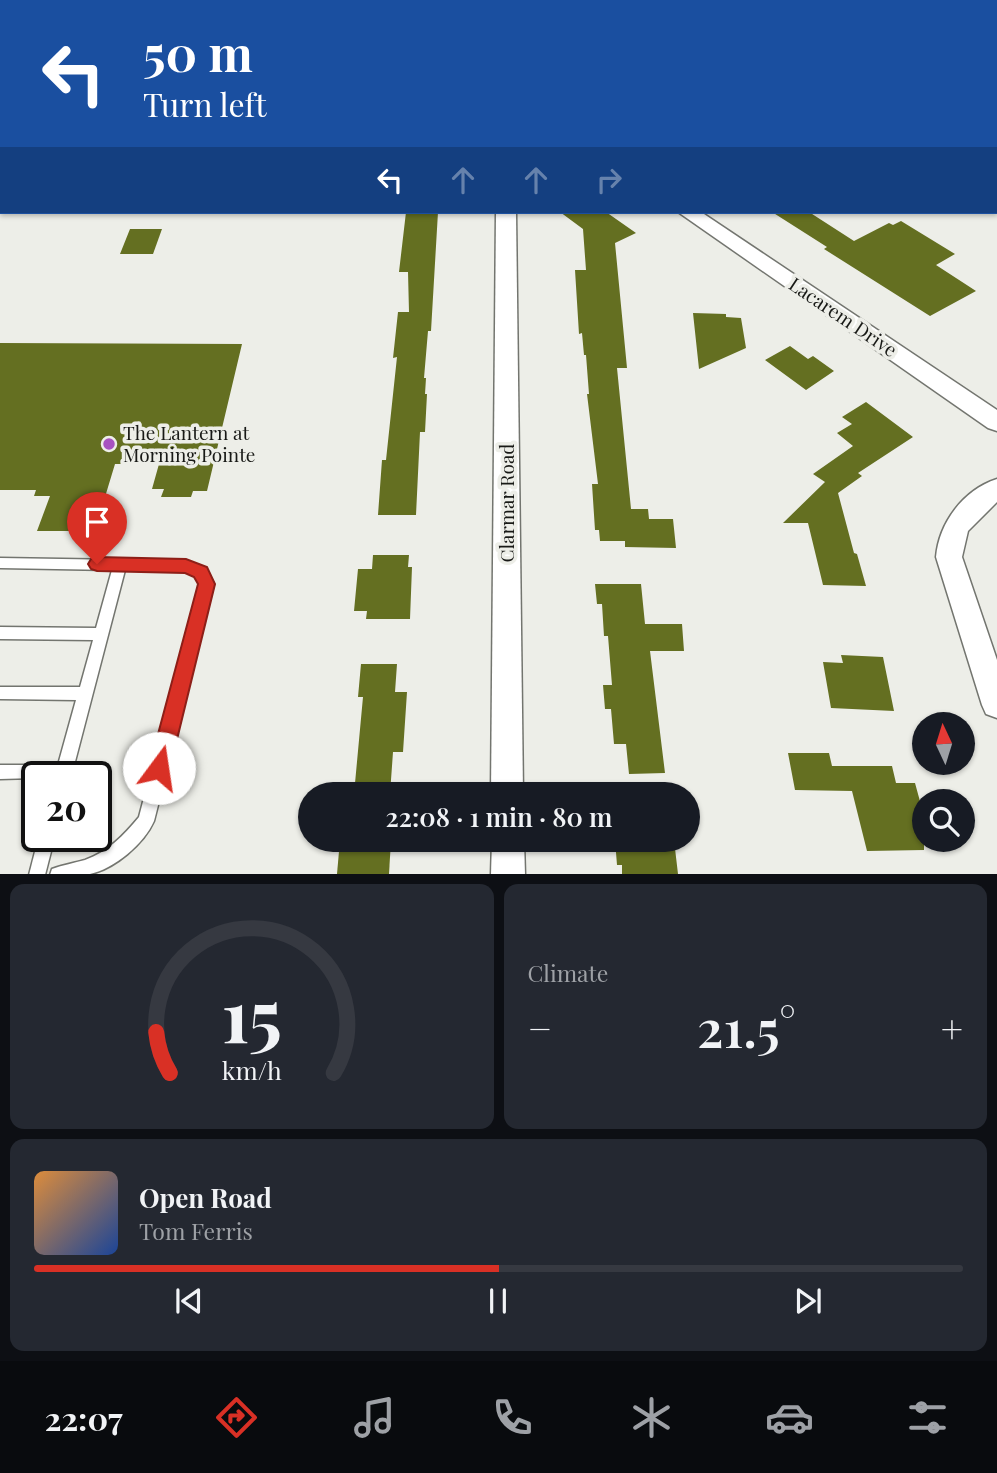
<!DOCTYPE html>
<html lang="en">
<head>
<meta charset="utf-8">
<style>
	:root { --surface:#171b24; --page:#242831; --text:#f1f3f6; --muted:#9ea1a6; --line:#363941; --accent:#d93025 }
	body { margin:0; font-family:"Playfair Display",serif; background:var(--page); color:var(--text); height:100vh; display:flex; flex-direction:column; font-size:26px; white-space:nowrap }
	* { box-sizing:border-box; margin:0 }
	p { font-size:23px; color:var(--muted) }
	.icon { flex:none; width:38px; height:38px; fill:none; stroke:currentColor; stroke-width:2; stroke-linecap:round; stroke-linejoin:round }
	.map { position:relative; height:874px; overflow:hidden }
	.panel { display:flex; flex-direction:column; gap:10px; padding:10px; background:#0d0f14; flex:1 }
	.panel>* { flex:none }
	.top-card { position:absolute; left:0px; top:0px; width:998px; height:214px; box-shadow:0 2px 5px #0004; background:#1a4fa0; color:#fff; overflow:hidden }
	.needle { width:46px; rotate:356deg }
	.tools { position:absolute; left:912px; top:712px; display:grid; gap:14px }
	.tools a { display:grid; place-items:center; width:63px; height:63px; border-radius:50%; background:var(--surface); box-shadow:0 2px 5px #0004; font-size:35px }
	.speed { position:absolute; left:21px; top:761px; display:flex; gap:14px; font-size:35px; font-weight:700; text-align:center }
	.speed>* { display:grid; place-content:center; width:91px; height:91px; border-radius:50%; background:var(--surface); box-shadow:0 2px 5px #0004; line-height:1 }
	.speed .limit { border:4px solid #111; border-radius:10px; background:#fff; color:#111 }
	.pin { position:absolute; display:grid; place-items:center; width:60px; height:60px; color:#fff; margin:-72px -30px; border-radius:50% 50% 50% 0; rotate:-45deg; box-shadow:0 0 7px #0007 }
	.pin .icon { rotate:45deg }
	.me { position:absolute; width:77px; margin:-38px; rotate:14deg; stroke-linejoin:round; filter:drop-shadow(0 0 5px #0008) }
	.turn { display:flex; align-items:center; gap:24px; height:147px; padding:0 28px; font-size:32px }
	.turn .icon { width:91px; height:91px; stroke-width:2.5 }
	.turn b { display:block; font-size:49px; line-height:60px }
	.lanes { display:flex; align-items:center; height:66px; padding:0 28px; background:#0003; justify-content:center; gap:35px; direction:ltr }
	.lanes .off { opacity:.35 }
	.big { font-size:52px; font-weight:600; line-height:1.1 }
	.panel .card { flex:1; display:flex; flex-direction:column; justify-content:center; gap:10px; min-width:0; padding:0 24px; border-radius:14px; background:var(--page) }
	.panel .dial { align-items:center; gap:0 }
	.dial svg { height:182px; overflow:visible; fill:none; stroke:var(--line); stroke-width:7; stroke-linecap:round; text-anchor:middle }
	.dial text { fill:var(--text); stroke:none }
	.song { display:flex; align-items:center; gap:21px }
	.cover { width:84px; height:84px; border-radius:10px; background:linear-gradient(135deg,hsl(30 70% 55%),hsl(220 70% 35%)) }
	.played { height:7px; border-radius:4px; background:linear-gradient(90deg,var(--accent) 50%,var(--line) 50%) }
	.keys { display:flex; justify-content:space-around; direction:ltr }
	.heat { display:flex; justify-content:space-between; align-items:center; font-size:38px; direction:ltr }
	.panel .tiles { flex:1; display:grid; gap:10px; grid-template-columns:1fr 1fr }
	.card:last-child { grid-column:span 2 }
	.trip { position:absolute; left:298px; top:782px; width:402px; height:70px; border-radius:35px; background:var(--surface); box-shadow:0 2px 5px #0004; font-weight:600; line-height:70px; text-align:center }
	.dock { display:flex; height:112px; justify-content:space-around; align-items:center; background:#090b0e; color:var(--muted) }
	.dock .icon { width:49px; height:49px }
	.dock .selected { color:var(--accent) }
	.dock b { font-size:32px; color:var(--text) }
	.map>svg:first-child { display:block }
	.building { fill:#646f21 }
	.lines { fill:none; stroke-linecap:round; stroke-linejoin:round }
	.lane-casing { stroke:#73756f; stroke-width:3 }
	.street-casing { stroke:#73756f; stroke-width:3 }
	.primary-casing { stroke:#73756f; stroke-width:3 }
	.lane { fill:#fff; fill-rule:evenodd }
	.street { fill:#fff; fill-rule:evenodd }
	.primary { fill:#fff; fill-rule:evenodd }
	.route { fill:#d93025; stroke:#8d1f18; stroke-width:2 }
	.poi-dot { fill:#a752c0; stroke:#edeee8; stroke-width:2.5 }
	.labels { text-anchor:middle; stroke-width:7; stroke-linejoin:round; paint-order:stroke }
	.street-label { font-size:19px; fill:#181916; stroke:#edeee8 }
	.poi-label { font-size:19px; fill:#181916; stroke:#edeee8; text-anchor:start }
</style>
</head>
<body>
<div class="map">
<svg width="997" height="875" viewBox="0 0 997 875">
	<rect width="100%" height="100%" fill="#edeee8"/>
	<g class="building">
		<polygon points="406,212 438,212 431,331 428,331 424,378 426,378 425,394 427,394 425,432 420,432 416,515 378,515 382,460 386,460 397,357 393,358 398,312 409,312 408,272 399,272"/>
		<polygon points="560,212 606,212 636,233 615,243 627,368 617,368 631,509 648,509 649,519 673,519 676,548 625,547 625,541 600,541 599,530 595,530 592,484 598,484 587,394 589,394 586,355 584,355 582,333 579,334 575,270 586,270 583,229"/>
		<polygon points="772,212 809,212 854,241 889,223 893,225 901,221 955,254 936,265 976,291 930,316 824,249 827,247"/>
		<polygon points="130,229 162,229 153,254 120,254"/>
		<polygon points="693,313 726,314 726,317 741,318 746,348 699,369"/>
		<polygon points="0,343 242,344 207,491 193,491 191,497 161,497 164,489 152,489 159,464 115,464 105,497 92,497 80,531 37,531 50,496 34,496 36,490 0,490"/>
		<polygon points="790,346 808,359 813,356 834,371 806,390 765,360"/>
		<polygon points="866,402 913,437 858,473 862,476 838,493 854,553 857,554 866,586 823,585 808,523 783,523 825,482 813,474 853,446 837,433 852,424 842,417"/>
		<polygon points="373,555 409,555 408,567 412,567 410,619 366,619 367,611 354,611 358,569 372,569"/>
		<polygon points="595,584 641,584 645,624 682,624 684,651 650,651 665,773 629,774 626,744 614,744 611,709 605,709 603,685 612,685 608,636 604,636 602,604 597,604"/>
		<polygon points="841,655 883,657 894,711 831,708 823,662 843,663"/>
		<polygon points="361,664 397,664 395,692 407,692 403,752 393,752 390,794 354,794 363,697 358,697"/>
		<polygon points="788,753 829,753 832,766 892,766 896,783 915,783 924,816 924,850 867,851 852,791 795,790"/>
		<polygon points="340,840 391,840 389,874 337,874"/>
		<polygon points="615,840 674,840 678,874 622,874 622,865 617,865"/>
	</g>
	<g class="lines">
		<defs>
			<g id="lane">
				<path d="M0,558L186,561L206,568L214,584L154,821C144,844 114,869 90,874C78,875 62,875 50,875L52,869C63,865 74,863 85,860C108,852 124,835 139,817L200,584L196,576L185,571L125,570L71,777L0,779V765H58L76,700L0,699V687H80L93,640L0,639V627L96,628L112,570L0,568Z"/>
				<polygon points="39,836 55,836 45,875 29,875"/>
			</g>
			<g id="street">
				<polygon points="571,0 592,0 569,2"/>
				<polygon points="705,0 722,0 724,2 706,2"/>
				<rect x="996" y="119" width="1" height="10"/>
				<rect x="996" y="160" width="1" height="12"/>
				<polygon points="496,212 516,212 523,794 491,794"/>
				<polygon points="678,212 701,212 997,410 997,431 988,428"/>
				<path d="M997,479V502L968,531L962,557L997,660V718L986,714L982,705L936,557C939,523 963,490 997,479Z"/>
				<polygon points="492,840 524,840 525,875 491,875"/>
			</g>
			<g id="primary">
				<polygon points="20,0 44,0 19,2"/>
				<polygon points="67,0 91,0 66,2"/>
				<polygon points="2,42 2,60 0,61 0,43"/>
				<polygon points="2,131 2,151 0,152 0,132"/>
			</g>
		</defs>
		<use href="#lane" class="lane-casing"/>
		<use href="#street" class="street-casing"/>
		<use href="#primary" class="primary-casing"/>
		<use href="#lane" class="lane"/>
		<use href="#street" class="street"/>
		<use href="#primary" class="primary"/>
	</g>
	<polygon class="route" points="97,557 186,559 207,567 215,584 170,768 167,775 159,778 152,775 149,768 198,584 194,577 185,573 97,571 91,569 88,564 91,559"/>
	<circle class="poi-dot" cx="109" cy="444" r="7"/>
	<g class="labels">
		<g class="street-label">
			<text transform="translate(843 317) rotate(34)" y="7">Lacarem Drive</text>
			<text transform="translate(507 503) rotate(-90)" y="7">Clarmar Road</text>
		</g>
		<g class="poi-label">
			<text x="123" y="440">The Lantern at<tspan x="123" dy="22">Morning Pointe</tspan></text>
		</g>
	</g>
</svg>
<div class="tools">
<a><svg class="needle" viewBox="-14 -14 28 28"><path d="M0-13l5 13h-10z" fill="#e53935"/><path d="M0 13l5-13h-10z" fill="#9ea1a6"/></svg></a>
<a><svg class="icon" aria-label="search" viewBox="0 0 24 24"><circle cx="10" cy="10" r="6"/><path d="M15 15l6 6"/></svg></a>
</div>
<div class="speed"><div class="limit">20</div></div>
<div class="pin" style="left:97px;top:564px;background:#d93025"><svg class="icon" aria-label="arrive" viewBox="0 0 24 24"><path d="M6 21V4h12l-3 4 3 4H6"/></svg></div>
<svg class="me" style="left:159px;top:768px" viewBox="-20 -20 40 40"><circle r="19" fill="#fff"/><path d="M0-13L10 11 0 6-10 11z" fill="#d93025"/></svg>
<div class="trip">22:08 · 1 min · 80 m</div>
<div class="top-card">
<div class="turn"><svg class="icon" aria-label="left" viewBox="0 0 24 24"><path d="M17 20v-9H6M10 6l-5 5 5 5"/></svg><div><b>50 m</b>Turn left</div></div>
<div class="lanes"><svg class="icon" aria-label="left" viewBox="0 0 24 24"><path d="M17 20v-9H6M10 6l-5 5 5 5"/></svg><svg class="icon off" aria-label="ahead" viewBox="0 0 24 24"><path d="M12 20V5M6 11l6-6 6 6"/></svg><svg class="icon off" aria-label="ahead" viewBox="0 0 24 24"><path d="M12 20V5M6 11l6-6 6 6"/></svg><svg class="icon off" aria-label="right" viewBox="0 0 24 24"><path d="M7 20v-9h11M14 6l5 5-5 5"/></svg></div>
</div>
</div>
<section class="panel">
<div class="tiles">
<div class="card dial"><svg viewBox="0 0 100 80">
<path d="M14 69A42 42 0 1 1 86 69"/>
<path d="M14 69A42 42 0 0 1 8 51" stroke="#d93025"/>
<text x="50" y="56" font-size="32" font-weight="700">15</text>
<text x="50" y="72" font-size="11">km/h</text>
</svg></div>
<div class="card"><p>Climate</p>
<div class="heat"><a>−</a><b class="big">21.5°</b><a>+</a></div>
</div>
<div class="card">
<div class="song"><i class="cover"></i><div><b>Open Road</b><p>Tom Ferris</p></div></div>
<div class="played"></div>
<div class="keys"><svg class="icon" aria-label="previous" viewBox="0 0 24 24"><path d="M18 5L8 12l10 7zM5 5v14"/></svg><svg class="icon" aria-label="pause" viewBox="0 0 24 24"><path d="M8 5v14M16 5v14"/></svg><svg class="icon" aria-label="next" viewBox="0 0 24 24"><path d="M6 5l10 7-10 7zM19 5v14"/></svg></div>
</div>
</div>
</section>
<nav class="dock">
<b>22:07</b>
<svg class="icon selected" aria-label="directions" viewBox="0 0 24 24"><path d="M12 3l9 9-9 9-9-9zM9 14v-3h6M13 9l2 2-2 2"/></svg>
<svg class="icon" aria-label="music" viewBox="0 0 24 24"><path d="M9 18V5l10-2v13"/><circle cx="6" cy="18" r="3"/><circle cx="16" cy="16" r="3"/></svg>
<svg class="icon" aria-label="phone" viewBox="0 0 24 24"><path d="M5 4h4l2 5-3 2q2 4 5 5l2-3 5 2v4C11 20 4 13 5 4z"/></svg>
<svg class="icon" aria-label="climate" viewBox="0 0 24 24"><path d="M12 3v18M4 7l16 10M4 17L20 7"/></svg>
<svg class="icon" aria-label="car" viewBox="0 0 24 24"><path d="M5 17H2v-5l4-1 3-4h7l3 4 3 1v5h-3M9 17h6M6 11h13"/><circle cx="7" cy="17" r="2"/><circle cx="17" cy="17" r="2"/></svg>
<svg class="icon" aria-label="filters" viewBox="0 0 24 24"><path d="M4 7h16M4 17h16"/><circle cx="9" cy="7" r="2"/><circle cx="15" cy="17" r="2"/></svg>
</nav>
</body>
</html>
